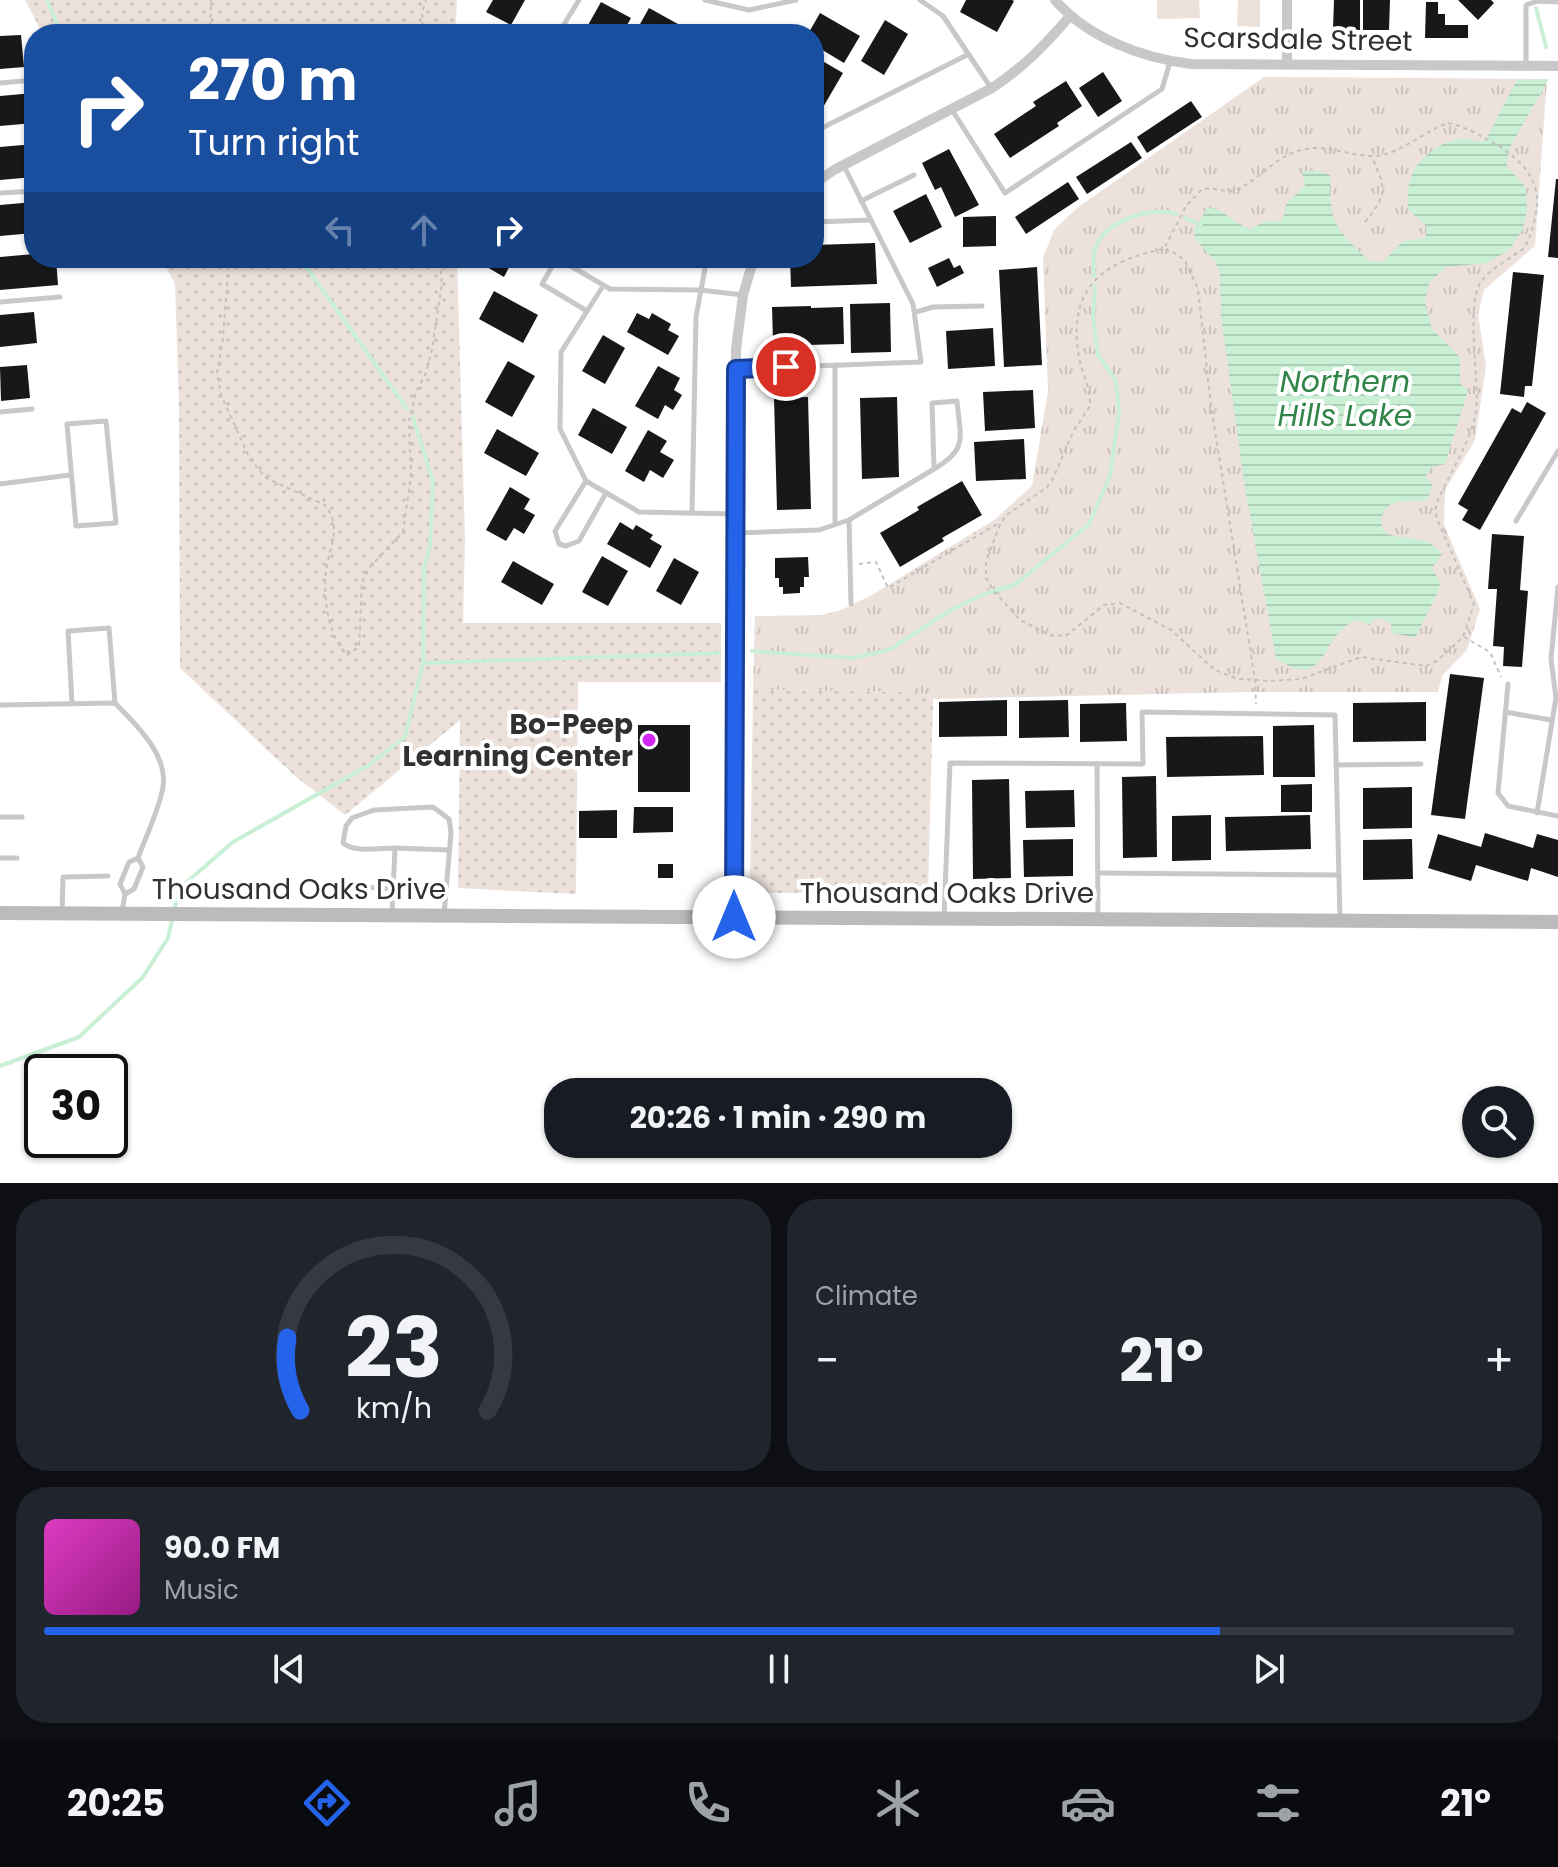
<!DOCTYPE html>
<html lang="en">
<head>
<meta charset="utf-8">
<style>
	:root { --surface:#171b24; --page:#20242c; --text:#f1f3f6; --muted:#9ea1a6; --line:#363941; --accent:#2563eb }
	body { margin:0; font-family:Poppins,sans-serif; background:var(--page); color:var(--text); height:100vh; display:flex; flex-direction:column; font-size:30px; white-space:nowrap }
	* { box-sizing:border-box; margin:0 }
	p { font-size:26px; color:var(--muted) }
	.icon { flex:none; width:44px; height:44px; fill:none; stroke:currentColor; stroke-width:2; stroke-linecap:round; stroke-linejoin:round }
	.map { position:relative; height:1183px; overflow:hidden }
	.panel { display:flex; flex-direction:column; gap:16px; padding:16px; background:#0d0f14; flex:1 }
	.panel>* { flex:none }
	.top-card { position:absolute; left:24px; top:24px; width:800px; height:244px; border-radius:32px; box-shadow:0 2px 6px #0004; background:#1a4fa0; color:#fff; overflow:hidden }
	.buttons { position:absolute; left:1462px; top:1086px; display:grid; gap:16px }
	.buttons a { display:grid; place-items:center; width:72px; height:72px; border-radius:50%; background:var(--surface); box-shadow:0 2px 6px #0004; font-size:40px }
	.speed { position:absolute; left:24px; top:1054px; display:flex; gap:16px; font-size:40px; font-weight:700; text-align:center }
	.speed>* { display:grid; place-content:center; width:104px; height:104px; border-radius:50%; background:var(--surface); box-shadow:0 2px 6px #0004; line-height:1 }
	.speed .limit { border:4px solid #111; border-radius:12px; background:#fff; color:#111 }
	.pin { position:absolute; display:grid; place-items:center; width:68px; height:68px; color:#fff; margin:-34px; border:4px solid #fff; border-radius:50%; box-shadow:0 2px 8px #0007 }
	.me { position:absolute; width:88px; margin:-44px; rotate:0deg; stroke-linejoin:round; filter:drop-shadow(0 0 6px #0008) }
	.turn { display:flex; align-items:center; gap:28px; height:168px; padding:0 32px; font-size:36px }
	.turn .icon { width:104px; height:104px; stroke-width:2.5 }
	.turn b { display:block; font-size:56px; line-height:68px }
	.lanes { display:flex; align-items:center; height:76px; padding:0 32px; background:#0003; justify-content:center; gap:40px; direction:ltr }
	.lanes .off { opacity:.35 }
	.big { font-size:60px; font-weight:700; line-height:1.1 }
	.panel .tile { flex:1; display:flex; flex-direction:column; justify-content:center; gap:12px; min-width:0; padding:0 28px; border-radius:32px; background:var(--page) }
	.panel .dial { align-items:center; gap:0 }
	.dial svg { height:208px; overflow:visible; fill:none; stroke:var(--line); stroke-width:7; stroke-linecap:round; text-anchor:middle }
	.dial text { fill:var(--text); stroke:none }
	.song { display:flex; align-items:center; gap:24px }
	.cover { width:96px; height:96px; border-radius:12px; background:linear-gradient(135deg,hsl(310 70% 55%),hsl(310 70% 35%)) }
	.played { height:8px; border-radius:4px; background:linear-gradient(90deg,var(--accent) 80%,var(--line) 80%) }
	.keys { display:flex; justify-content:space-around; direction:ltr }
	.heat { display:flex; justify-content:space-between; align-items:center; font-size:44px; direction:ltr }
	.panel .tiles { flex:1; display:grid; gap:16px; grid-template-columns:1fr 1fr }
	.tile:last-child { grid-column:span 2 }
	.trip { position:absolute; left:544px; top:1078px; width:468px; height:80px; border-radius:32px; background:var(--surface); box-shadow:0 2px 6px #0004; font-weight:700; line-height:80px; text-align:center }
	.tabs { display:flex; height:128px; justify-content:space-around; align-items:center; background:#090b0e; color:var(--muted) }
	.tabs .icon { width:56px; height:56px }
	.tabs .selected { color:var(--accent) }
	.tabs b { font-size:36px; color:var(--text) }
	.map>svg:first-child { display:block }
	.grass { fill:url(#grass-dots) }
	.park { fill:url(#park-tufts) }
	.pitch { fill:#ece1db }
	.water { fill:url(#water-rules) }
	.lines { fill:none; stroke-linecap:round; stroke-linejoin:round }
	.stream { stroke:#c9efd4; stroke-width:4 }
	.building { fill:#181818 }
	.path { stroke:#c1c1c1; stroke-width:2; stroke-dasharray:4 4; stroke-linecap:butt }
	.lane { stroke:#c8c8c8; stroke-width:5 }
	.street { stroke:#c8c8c8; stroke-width:10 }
	.secondary { stroke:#bbb; stroke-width:14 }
	.route-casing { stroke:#184099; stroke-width:20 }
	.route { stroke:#2563eb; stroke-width:14 }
	.poi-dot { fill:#d026f4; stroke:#fff; stroke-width:3 }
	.labels { text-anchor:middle; stroke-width:8; stroke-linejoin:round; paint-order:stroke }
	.street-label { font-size:28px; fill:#313131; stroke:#fff }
	.poi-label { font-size:28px; font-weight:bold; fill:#313131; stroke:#fff; text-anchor:end }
	.water-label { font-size:30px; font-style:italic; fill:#318549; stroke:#fff }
</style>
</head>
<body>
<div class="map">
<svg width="1558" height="1183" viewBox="0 0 1558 1183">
	<defs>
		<pattern id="grass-dots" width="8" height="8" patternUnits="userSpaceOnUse" patternTransform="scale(2)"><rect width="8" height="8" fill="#ece1db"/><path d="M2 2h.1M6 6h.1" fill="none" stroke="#cbc2bc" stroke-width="1.8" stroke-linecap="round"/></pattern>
		<pattern id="park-tufts" width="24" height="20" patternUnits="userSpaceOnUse" patternTransform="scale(2)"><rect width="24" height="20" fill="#ece1db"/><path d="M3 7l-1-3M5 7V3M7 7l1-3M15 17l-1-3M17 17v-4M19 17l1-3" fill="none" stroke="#cbc2bc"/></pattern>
		<pattern id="water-rules" width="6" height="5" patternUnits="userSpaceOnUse" patternTransform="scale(2)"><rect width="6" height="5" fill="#c9efd4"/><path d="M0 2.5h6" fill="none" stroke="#adcdb6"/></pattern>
	</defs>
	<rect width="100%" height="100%" fill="#fff"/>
	<g class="grass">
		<polygon points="25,0 457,0 455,34 43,34"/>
		<polygon points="161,258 457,258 465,540 463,623 721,623 721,682 578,682 576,894 458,888 460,720 345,815 294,775 180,668 179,405 175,284"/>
		<polygon points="753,690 919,692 933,699 928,892 750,893"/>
	</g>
	<polygon class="park" points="1264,77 1547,79 1535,246 1484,290 1478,314 1486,366 1475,440 1445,490 1444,525 1480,609 1467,650 1442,676 1438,692 1247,692 933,699 919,692 753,690 755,616 822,615 841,610 872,595 994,520 1032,486 1048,391 1043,258 1054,230 1077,208"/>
	<g class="pitch">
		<polygon points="1157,0 1199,0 1200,18 1157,19"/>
		<polygon points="1238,0 1260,0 1260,27 1237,26"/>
	</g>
	<path class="water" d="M1549,79L1510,147L1507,160V166L1526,188L1527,212L1522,231L1509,250L1487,263L1446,267L1429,283L1425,303L1432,329L1460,357V383L1468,391L1445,464L1432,467L1426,475L1432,485L1428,499C1417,503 1401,499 1391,504C1389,505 1383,512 1383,513C1372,544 1414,535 1428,542C1433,545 1438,550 1442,554L1432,568L1440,582L1439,590L1415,638L1392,633L1391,624L1383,619H1374L1370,625L1357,620C1319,633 1328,695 1276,658L1245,488L1221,316L1220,274L1215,261L1195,239L1194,230L1208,207C1225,210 1234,223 1250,229L1266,221H1282L1287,203L1305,186L1302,171L1315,170L1330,175C1330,226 1334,226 1369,261L1383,262L1403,241L1426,238V226L1408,209C1408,199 1407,187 1411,177C1417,159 1441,141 1460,139C1469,137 1476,143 1485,141L1517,80Z"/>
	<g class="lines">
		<g class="stream">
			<polyline points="47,0 61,34"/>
			<polyline points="1536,8 1546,47"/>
			<polyline points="1185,218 1201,225"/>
			<polyline points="300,258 407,409"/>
			<path d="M1094,276C1093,267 1092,254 1097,244C1110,219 1151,207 1176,214"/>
			<polyline points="752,651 852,658 889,650 949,611 982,595 1016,584 1089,524 1110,476 1119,413 1116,381 1098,355 1093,318 1095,286"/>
			<polyline points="423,663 719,653"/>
			<polyline points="0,1066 79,1037 143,977 168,938 179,889 233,842 369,765 405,737 423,663 424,569 430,545 433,482 413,417"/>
		</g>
	</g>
	<g class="building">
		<polygon points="493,0 525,0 511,25 486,12"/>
		<polygon points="966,0 1012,0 1014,1 997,32 960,12"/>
		<polygon points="1334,0 1360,0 1360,30 1333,29"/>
		<polygon points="1363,0 1390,0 1389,30 1363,30"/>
		<polygon points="1458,0 1491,0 1494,3 1478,20"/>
		<polygon points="601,2 631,18 622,34 583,34"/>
		<polygon points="1426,2 1438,2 1438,14 1445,14 1445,25 1468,25 1468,38 1425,38"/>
		<polygon points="649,8 696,34 637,34 635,33"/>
		<polygon points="820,13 860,36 844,63 814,45 814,34 808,34"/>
		<polygon points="885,20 908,34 884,75 861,61"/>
		<polygon points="21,35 24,67 0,69 0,36"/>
		<polygon points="819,59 843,73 822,109 814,105 814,68"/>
		<polygon points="1103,72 1122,101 1098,117 1079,88"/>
		<polygon points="1066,81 1082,106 1057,123 1059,126 1010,158 994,134 1036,106 1033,102"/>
		<polygon points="34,93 34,123 0,126 0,96"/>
		<polygon points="1191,101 1202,117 1147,153 1137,137"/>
		<polygon points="1131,142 1142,158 1087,194 1076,177"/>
		<polygon points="34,144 34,177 0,180 0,147"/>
		<polygon points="949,149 979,205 955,217 941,187 935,190 922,163"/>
		<polygon points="1556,179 1558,179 1558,258 1548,257"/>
		<polygon points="1068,182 1079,199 1026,234 1015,217"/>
		<polygon points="926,194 942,227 910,243 893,211"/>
		<polygon points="34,202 34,233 0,236 0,205"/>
		<polygon points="996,216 996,246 963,247 963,217"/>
		<polygon points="875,243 877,284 791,287 790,258 814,258 814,245"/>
		<polygon points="34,254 34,258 56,258 58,285 0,290 0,257"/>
		<polygon points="483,258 514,258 504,277 480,263"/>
		<polygon points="949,258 954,268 960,265 964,273 937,287 928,268"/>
		<polygon points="1037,267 1042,365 1004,367 999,270"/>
		<polygon points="1513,272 1544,275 1532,386 1525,386 1524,397 1500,394"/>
		<polygon points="494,291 538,315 523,343 479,319"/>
		<polygon points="890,303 891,352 851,353 850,304"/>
		<polygon points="811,306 811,308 843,307 844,344 807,345 806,340 773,342 772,307"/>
		<polygon points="34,312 37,343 0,347 0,315"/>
		<polygon points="637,313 649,319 652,313 671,324 668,330 679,336 668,355 627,332"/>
		<polygon points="993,328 995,366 948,369 946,331"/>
		<polygon points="603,335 625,348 605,384 582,371"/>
		<polygon points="508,361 535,376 512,417 485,402"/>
		<polygon points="27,365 30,398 1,401 0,367"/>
		<polygon points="658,366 680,378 674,390 682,395 673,410 665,405 658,419 635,406"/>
		<polygon points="1033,390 1035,428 985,431 983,392"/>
		<polygon points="808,397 811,509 777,510 774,398"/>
		<polygon points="897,397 899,477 862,479 860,398"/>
		<polygon points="1527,402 1546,413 1480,530 1462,520 1468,510 1458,504 1512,408 1521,413"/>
		<polygon points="593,408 627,427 612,454 578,435"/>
		<polygon points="497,429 539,453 526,476 484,453"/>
		<polygon points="648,430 667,441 660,452 674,460 663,478 650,470 644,482 625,471"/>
		<polygon points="1024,439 1026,479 976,481 974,442"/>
		<polygon points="962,481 982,515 942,538 944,541 900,567 880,533 919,510 917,507"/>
		<polygon points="510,487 530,499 524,509 535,515 524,534 514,528 506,541 486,530"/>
		<polygon points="620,522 633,530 636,525 653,535 650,539 662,546 650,568 607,544"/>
		<polygon points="1492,534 1524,536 1520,590 1528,591 1522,667 1503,666 1504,647 1493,646 1497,589 1488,589"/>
		<polygon points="602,556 628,571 608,606 582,592"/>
		<polygon points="808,557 809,577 804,577 804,587 800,587 800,593 783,594 783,587 779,587 779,578 775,578 775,558"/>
		<polygon points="674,558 699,572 681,605 656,591"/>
		<polygon points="513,561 554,584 542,605 501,582"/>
		<polygon points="1450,674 1484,678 1465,819 1431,815"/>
		<polygon points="1007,700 1007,736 939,737 939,702"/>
		<polygon points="1068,700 1069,737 1019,738 1019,701"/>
		<polygon points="1426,702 1426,741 1353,742 1353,703"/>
		<polygon points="1126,703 1127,741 1080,742 1080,704"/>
		<rect x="638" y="725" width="52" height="67"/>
		<polygon points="1314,725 1315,777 1273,777 1273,726"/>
		<polygon points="1263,736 1264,775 1167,777 1166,737"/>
		<polygon points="1156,776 1157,857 1123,858 1122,777"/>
		<polygon points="1009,779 1011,878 973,879 972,780"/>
		<polygon points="1312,784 1312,812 1281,812 1281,785"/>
		<polygon points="1412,787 1412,828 1363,829 1363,788"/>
		<polygon points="1074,790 1075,827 1026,828 1025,791"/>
		<polygon points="634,807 673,807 673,832 633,833"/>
		<polygon points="617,810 617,838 579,838 579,811"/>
		<polygon points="1211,815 1211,860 1172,861 1172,816"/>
		<polygon points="1310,815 1311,849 1226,851 1225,817"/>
		<polygon points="1485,833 1533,848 1537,834 1558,840 1558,877 1531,868 1528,881 1476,865 1471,881 1428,868 1438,834 1481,847"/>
		<polygon points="1073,839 1073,876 1024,877 1023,840"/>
		<polygon points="1412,839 1413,879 1363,880 1363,840"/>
		<rect x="658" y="864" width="15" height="14"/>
	</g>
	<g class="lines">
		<g class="path">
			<polyline points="210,34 211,0"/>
			<polyline points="423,34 422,13 426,0"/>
			<path d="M1448,123C1463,126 1476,133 1488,140C1519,157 1545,179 1535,218C1532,229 1530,239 1524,248C1511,259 1491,267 1481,282C1465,304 1480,381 1476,411C1472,439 1449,475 1437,502L1435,511L1438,521L1474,604L1463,637L1437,661L1426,666L1361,657L1301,679L1269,681L1238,679L1215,670L1171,630L1120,603L1104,605L1067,635L1053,636L1040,630L1020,620L994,591L986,578V561L1001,522L1008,514L1046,488L1052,481L1073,432L1090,406C1091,389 1082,373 1079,357C1067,290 1101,261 1164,249L1186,206L1202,189C1214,187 1227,194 1238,189C1261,178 1276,156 1301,150C1326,143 1351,157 1375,156C1398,155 1425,131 1448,123Z"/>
			<path d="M1365,222C1388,194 1386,189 1372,157"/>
			<polyline points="1165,250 1177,254 1185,261 1198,289 1211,406 1255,680 1256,704"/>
			<path d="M229,258L223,338L217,373L221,395L250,459L266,478L325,505C343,528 329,547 326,571C323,599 328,635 347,655L359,647L362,582L370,567L403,532L411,476L409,421L416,392L426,373L432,349L442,283L439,258"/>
			<polyline points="859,564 876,562 888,588 999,523"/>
			<polyline points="1464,637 1490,652 1501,677"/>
		</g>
		<g class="lane">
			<polyline points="705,0 749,10 796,0"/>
			<polyline points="920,0 943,16 991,88"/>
			<polyline points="558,34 579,0"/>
			<polyline points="1526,65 1526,5 1538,1 1558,2"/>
			<polyline points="0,83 34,80"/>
			<polyline points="952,110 1005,193 1162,89 1170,62"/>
			<polyline points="814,132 969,54"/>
			<polyline points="0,193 34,191"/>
			<polyline points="861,201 914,175"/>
			<polyline points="814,222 871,220"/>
			<polyline points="557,258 610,289 700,290 743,295"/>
			<polyline points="557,258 542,284 587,311"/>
			<polyline points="603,286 561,352 560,429 586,481 639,512 736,514"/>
			<polyline points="0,302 60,297"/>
			<polyline points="916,312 933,307 982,306"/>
			<polyline points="835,365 835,524"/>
			<polyline points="737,369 921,362 913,304 844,166"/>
			<polyline points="0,412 32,409"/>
			<polygon points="106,421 116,523 76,526 67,424"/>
			<polyline points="586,481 555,531 559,544 566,546 579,541 606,493"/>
			<polyline points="0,484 70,475"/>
			<polyline points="692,513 696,317 707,258"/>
			<polyline points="849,520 851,604"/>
			<polyline points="1516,521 1558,451"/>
			<path d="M737,533L819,530L849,520L934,469L932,403L957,401C960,437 969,449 934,469"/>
			<polyline points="1508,684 1498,793 1508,806 1558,816"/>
			<polyline points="72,703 68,631 109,628 115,703"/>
			<path d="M0,705L115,703C136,725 168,754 163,787C159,810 146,836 138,858L143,867L134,889L125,894"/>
			<polyline points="1505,712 1551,720"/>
			<polyline points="1097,764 1098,919"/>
			<polyline points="1336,765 1421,764"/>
			<polyline points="1537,813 1556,698 1551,659 1558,587"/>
			<polyline points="0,817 22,817"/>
			<polyline points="395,848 449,850"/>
			<polyline points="0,858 17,858"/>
			<polyline points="1098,873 1339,875"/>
			<polyline points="333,885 392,889"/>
			<polyline points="122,912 125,894 120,884 129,862 138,858"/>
			<path d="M392,912L395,848C379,848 355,853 343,843L346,826L352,818L374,810L433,807L449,819L451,832L444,915"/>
			<polyline points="62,913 63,877 108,876"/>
			<polyline points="944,918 950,763 1143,764 1142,712 1335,715 1340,919"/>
		</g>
		<g class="street">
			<path d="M1055,0C1088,38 1142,58 1191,64L1558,66"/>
			<polyline points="1287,64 1287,0"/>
			<path d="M814,184L834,170L992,88C1023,68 1046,44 1070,16"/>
			<polyline points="734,917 736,349 743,295 754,258"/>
		</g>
		<polyline class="secondary" points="0,913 1558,922"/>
	</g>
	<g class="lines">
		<defs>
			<polyline id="route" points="734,917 736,369 786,367"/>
		</defs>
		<use href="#route" class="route-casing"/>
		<use href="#route" class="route"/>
	</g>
	<circle class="poi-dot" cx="649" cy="740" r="8"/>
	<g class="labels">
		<g class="street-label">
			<text transform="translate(1298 39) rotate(1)" y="10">Scarsdale Street</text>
			<text x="299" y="899">Thousand Oaks Drive</text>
			<text x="947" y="903">Thousand Oaks Drive</text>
		</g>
		<g class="poi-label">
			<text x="633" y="734">Bo-Peep<tspan x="633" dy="32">Learning Center</tspan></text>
		</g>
		<g class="water-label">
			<text x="1345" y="392">Northern<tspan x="1345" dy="34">Hills Lake</tspan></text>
		</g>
	</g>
</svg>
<div class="buttons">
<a><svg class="icon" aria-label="search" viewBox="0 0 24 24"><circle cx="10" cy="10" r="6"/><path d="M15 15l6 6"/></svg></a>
</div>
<div class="speed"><div class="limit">30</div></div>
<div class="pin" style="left:786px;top:367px;background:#d93025"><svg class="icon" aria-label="arrive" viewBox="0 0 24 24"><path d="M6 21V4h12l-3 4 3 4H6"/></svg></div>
<svg class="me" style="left:734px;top:917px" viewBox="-20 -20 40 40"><circle r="19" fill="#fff"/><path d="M0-13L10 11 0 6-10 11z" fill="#2563eb"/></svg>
<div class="trip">20:26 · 1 min · 290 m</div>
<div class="top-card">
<div class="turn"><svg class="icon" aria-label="right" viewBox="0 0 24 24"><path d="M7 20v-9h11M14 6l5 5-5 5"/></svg><div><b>270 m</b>Turn right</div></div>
<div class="lanes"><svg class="icon off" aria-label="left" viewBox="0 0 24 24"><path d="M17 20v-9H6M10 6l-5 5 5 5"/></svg><svg class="icon off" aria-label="ahead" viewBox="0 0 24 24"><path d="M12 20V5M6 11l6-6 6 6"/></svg><svg class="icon" aria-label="right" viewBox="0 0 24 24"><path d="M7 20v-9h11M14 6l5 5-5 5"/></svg></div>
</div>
</div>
<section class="panel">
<div class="tiles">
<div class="tile dial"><svg viewBox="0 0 100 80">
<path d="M14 69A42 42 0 1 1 86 69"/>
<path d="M14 69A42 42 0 0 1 9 41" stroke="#2563eb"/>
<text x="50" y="56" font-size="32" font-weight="700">23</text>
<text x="50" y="72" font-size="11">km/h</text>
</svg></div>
<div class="tile"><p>Climate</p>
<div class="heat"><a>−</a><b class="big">21°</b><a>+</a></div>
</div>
<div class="tile">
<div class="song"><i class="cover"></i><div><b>90.0 FM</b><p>Music</p></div></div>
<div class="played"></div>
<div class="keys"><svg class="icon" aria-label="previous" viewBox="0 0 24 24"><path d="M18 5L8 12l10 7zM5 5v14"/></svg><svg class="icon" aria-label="pause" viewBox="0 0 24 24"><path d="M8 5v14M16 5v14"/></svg><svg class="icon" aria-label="next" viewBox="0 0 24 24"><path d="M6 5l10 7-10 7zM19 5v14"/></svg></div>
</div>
</div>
</section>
<nav class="tabs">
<b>20:25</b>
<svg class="icon selected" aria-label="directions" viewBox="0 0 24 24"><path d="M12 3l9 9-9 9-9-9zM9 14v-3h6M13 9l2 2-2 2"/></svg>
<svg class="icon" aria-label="music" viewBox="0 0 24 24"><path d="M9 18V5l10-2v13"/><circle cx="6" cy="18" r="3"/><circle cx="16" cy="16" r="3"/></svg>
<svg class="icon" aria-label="phone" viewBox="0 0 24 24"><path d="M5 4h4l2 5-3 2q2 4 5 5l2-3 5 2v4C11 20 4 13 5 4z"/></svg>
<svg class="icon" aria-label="climate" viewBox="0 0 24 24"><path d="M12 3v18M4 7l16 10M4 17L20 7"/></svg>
<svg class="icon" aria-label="car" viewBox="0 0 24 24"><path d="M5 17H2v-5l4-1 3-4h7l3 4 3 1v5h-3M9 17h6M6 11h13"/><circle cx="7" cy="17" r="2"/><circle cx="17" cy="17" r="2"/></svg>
<svg class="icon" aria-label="filters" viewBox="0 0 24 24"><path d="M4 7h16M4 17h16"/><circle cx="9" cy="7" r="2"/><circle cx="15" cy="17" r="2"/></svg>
<b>21°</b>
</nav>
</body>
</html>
